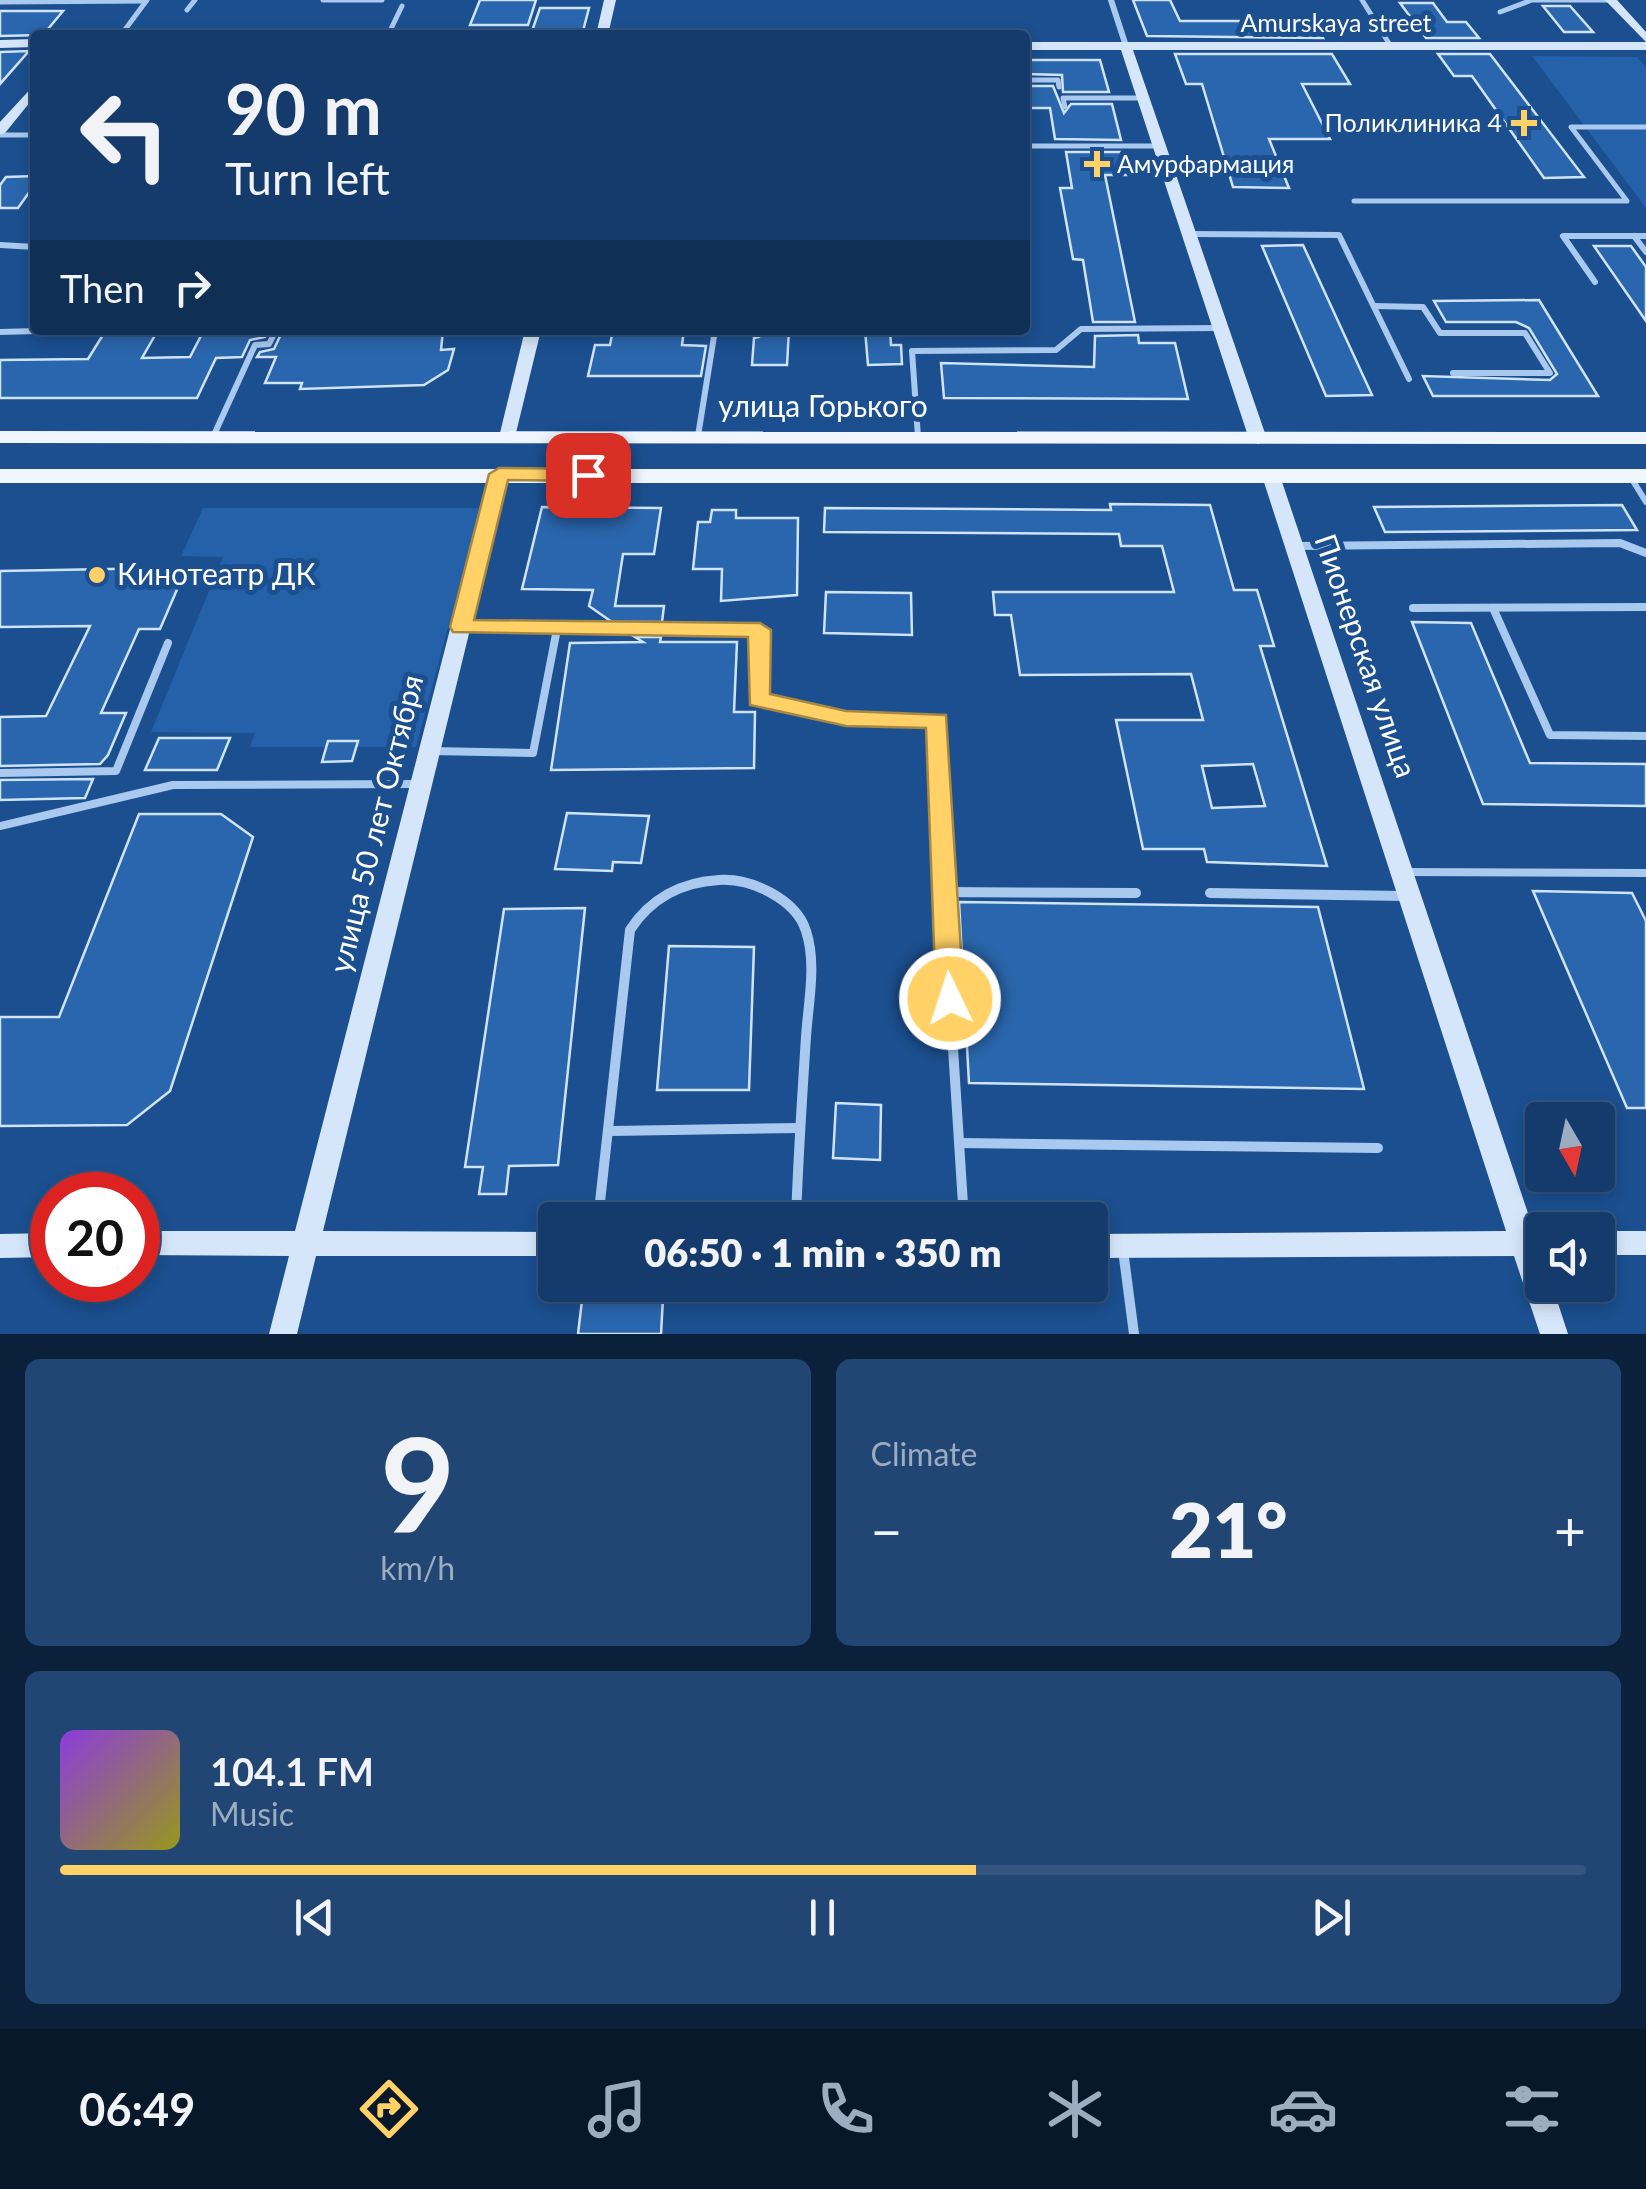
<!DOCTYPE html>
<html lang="en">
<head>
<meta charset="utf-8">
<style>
	:root { --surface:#143b6b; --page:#214673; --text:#f1f3f6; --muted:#9dadc1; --line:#33557e; --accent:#ffd166 }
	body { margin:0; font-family:Lato,sans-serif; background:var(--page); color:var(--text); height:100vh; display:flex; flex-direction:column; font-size:38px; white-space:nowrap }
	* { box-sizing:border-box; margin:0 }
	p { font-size:32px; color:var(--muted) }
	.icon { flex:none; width:55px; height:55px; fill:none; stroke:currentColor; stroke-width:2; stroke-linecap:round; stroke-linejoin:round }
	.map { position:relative; height:1334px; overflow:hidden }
	.side { display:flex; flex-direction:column; gap:25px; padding:25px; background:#0b203b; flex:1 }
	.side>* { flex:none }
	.banner { position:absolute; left:30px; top:30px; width:1000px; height:305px; border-radius:10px; box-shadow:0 5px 15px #0003,0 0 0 2px var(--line); background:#143b6b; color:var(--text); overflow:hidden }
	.needle { width:65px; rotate:171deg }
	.controls { position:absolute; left:1525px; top:1102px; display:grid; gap:20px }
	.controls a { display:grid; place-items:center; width:90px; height:90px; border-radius:10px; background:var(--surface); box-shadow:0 5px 15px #0003,0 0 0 2px var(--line); font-size:50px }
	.speed { position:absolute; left:30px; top:1172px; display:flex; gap:20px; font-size:50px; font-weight:700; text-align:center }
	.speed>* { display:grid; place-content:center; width:130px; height:130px; border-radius:50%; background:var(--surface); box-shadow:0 5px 15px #0003,0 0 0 2px var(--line); line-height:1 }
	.speed .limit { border:15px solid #d22; background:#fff; color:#111 }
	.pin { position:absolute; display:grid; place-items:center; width:85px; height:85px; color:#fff; margin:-42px; border-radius:20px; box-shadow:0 5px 15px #0006 }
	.me { position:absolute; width:110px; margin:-55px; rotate:356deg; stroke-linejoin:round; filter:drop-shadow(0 0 8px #0008) }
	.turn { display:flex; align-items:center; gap:35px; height:210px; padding:0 30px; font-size:45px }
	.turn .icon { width:130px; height:130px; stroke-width:2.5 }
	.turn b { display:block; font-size:70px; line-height:85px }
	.then { display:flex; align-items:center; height:95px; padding:0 30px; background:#0003; gap:20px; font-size:38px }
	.big { font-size:75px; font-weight:800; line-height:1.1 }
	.side .card { flex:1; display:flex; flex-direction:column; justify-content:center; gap:15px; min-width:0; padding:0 35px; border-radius:15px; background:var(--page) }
	.side .dial { align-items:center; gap:0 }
	.dial b { font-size:130px; line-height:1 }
	.song { display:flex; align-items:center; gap:30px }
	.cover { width:120px; height:120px; border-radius:15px; background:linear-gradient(135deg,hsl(270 70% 55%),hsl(60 70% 35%)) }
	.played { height:10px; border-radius:5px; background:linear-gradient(90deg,var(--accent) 60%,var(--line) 60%) }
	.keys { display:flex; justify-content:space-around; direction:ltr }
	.heat { display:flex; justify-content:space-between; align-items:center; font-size:55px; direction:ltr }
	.side .tiles { flex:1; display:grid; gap:25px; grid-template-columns:1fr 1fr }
	.card:last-child { grid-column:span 2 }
	.trip { position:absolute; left:538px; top:1202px; width:570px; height:100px; border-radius:10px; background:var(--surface); box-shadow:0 5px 15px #0003,0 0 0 2px var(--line); font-weight:800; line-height:100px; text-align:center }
	.tab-bar { display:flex; height:160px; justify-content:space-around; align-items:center; background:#08182b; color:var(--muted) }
	.tab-bar .icon { width:70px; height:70px }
	.tab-bar .selected { color:var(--accent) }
	.tab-bar b { font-size:45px; color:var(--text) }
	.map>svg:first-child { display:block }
	.green { fill:#2461a8 }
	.building { fill:#2a66ad; stroke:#cfe3fa; stroke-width:2.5; fill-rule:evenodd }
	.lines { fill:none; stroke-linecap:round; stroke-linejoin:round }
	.lane-far3 { stroke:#a9c9ee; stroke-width:5 }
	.lane-far2 { stroke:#a9c9ee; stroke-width:6 }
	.lane-far1 { stroke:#a9c9ee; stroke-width:8 }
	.lane { stroke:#a9c9ee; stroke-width:10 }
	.street { stroke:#a9c9ee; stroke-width:6 }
	.secondary { fill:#d6e6fa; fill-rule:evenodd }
	.primary { fill:#f0f6ff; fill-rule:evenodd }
	.route { fill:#ffd166; stroke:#a68842; stroke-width:2.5 }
	.poi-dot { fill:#ffd166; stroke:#1b4f8f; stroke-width:4 }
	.labels { text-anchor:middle; stroke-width:10; stroke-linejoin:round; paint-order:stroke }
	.far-street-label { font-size:25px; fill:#fff; stroke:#1b4f8f }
	.far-poi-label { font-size:25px; fill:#fff; stroke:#1b4f8f; text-anchor:end }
	.street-label { font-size:30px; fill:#fff; stroke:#1b4f8f }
	.poi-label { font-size:30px; fill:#fff; stroke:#1b4f8f; text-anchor:start }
</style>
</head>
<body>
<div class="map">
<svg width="1646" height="1334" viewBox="0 0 1646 1334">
	<rect width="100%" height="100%" fill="#1b4f8f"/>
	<g class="green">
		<polygon points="1532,56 1637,57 1646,67 1646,208"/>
		<polygon points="203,508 480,508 416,747 250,747 255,733 151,732 223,557 181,556"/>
	</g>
	<g class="building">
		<polygon points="480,0 536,0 528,25 470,25"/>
		<polygon points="1133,0 1170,0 1180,21 1313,21 1323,38 1147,36"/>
		<polygon points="1400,3 1433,3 1447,22 1466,22 1479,38 1426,38"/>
		<polygon points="1543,6 1570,6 1593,32 1564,32"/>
		<polygon points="540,8 589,8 583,31 532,31"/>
		<polygon points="0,11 63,11 43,35 0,36"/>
		<polygon points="29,51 0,84 0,52"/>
		<polygon points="1175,54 1332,54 1350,84 1302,84 1330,139 1269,139 1289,188 1233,187 1202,84 1186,84"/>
		<polygon points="1438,54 1490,54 1584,177 1544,178 1472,76 1454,76"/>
		<polygon points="1025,60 1100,60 1109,92 1063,92 1062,75 1025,74"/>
		<polygon points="1025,86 1053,86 1064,113 1071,104 1112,104 1121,140 1055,139 1050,108 1025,108"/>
		<polygon points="1066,152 1123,152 1128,175 1105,175 1135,322 1093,322 1083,260 1073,259 1060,188 1072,188"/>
		<polygon points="35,176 35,184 18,208 0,208 0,185 6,177"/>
		<polygon points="1303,245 1372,395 1326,396 1262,246"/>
		<polygon points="1594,246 1631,246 1646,267 1646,321"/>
		<polygon points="1539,300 1598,396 1433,396 1423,376 1550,380 1557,374 1529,328 1516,322 1446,322 1434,301"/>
		<polygon points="106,330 158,330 142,358 190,357 204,330 268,330 265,337 250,340 242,357 216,358 197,398 0,398 0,360 88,359"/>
		<polygon points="283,330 443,330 441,350 454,349 448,370 424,385 300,389 302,383 265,383 276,357 257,357 260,352 274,349"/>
		<polygon points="613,330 684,330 682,345 706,346 701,376 588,376 595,345 610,345"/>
		<polygon points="759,330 789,330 787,365 752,365 754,338 759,337"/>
		<polygon points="865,330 890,330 891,345 901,345 902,364 868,365"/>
		<polygon points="1138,335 1139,343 1175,343 1188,399 944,398 941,363 1094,367 1095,336"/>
		<path d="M1110,504L1210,505L1234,590H1257L1274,646H1260L1327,866L1207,862L1204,849H1143L1116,720H1203L1191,674L1020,675L1011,615H995L993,592H1174L1162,546H1121L1119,534L824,532L825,508L1111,510ZM1253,764L1265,806L1212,808L1202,766Z"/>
		<polygon points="1622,505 1637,530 1385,532 1374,507"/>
		<polygon points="542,507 661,508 654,554 623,554 615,606 664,606 662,622 612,622 589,606 593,590 522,589"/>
		<polygon points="712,510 736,510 736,518 798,518 797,595 721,601 722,569 693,569 698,522 710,522"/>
		<polygon points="164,568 185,571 160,629 139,629 101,713 126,713 108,755 100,764 0,766 0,717 46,716 90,626 0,627 0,571"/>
		<polygon points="826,592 911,593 912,635 824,633"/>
		<polygon points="1412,622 1471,623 1530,763 1646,764 1646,806 1483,804"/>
		<polygon points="635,637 661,637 660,642 737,642 734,712 755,712 754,768 551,770 570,643 643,642"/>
		<polygon points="159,738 230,738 217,770 145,770"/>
		<polygon points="328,741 358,741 352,761 322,762"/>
		<polygon points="93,779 85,798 0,800 0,780"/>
		<polygon points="567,813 649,816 641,863 613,862 612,871 555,869"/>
		<polygon points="139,814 221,814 253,837 170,1091 127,1125 0,1126 0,1017 59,1017"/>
		<polygon points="1533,891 1632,893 1646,921 1646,1108 1627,1108"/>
		<polygon points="959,902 1318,907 1364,1089 969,1083"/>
		<polygon points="585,908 558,1165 509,1166 506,1194 479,1194 483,1167 465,1167 504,909"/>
		<polygon points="669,946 754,947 749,1090 657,1090"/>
		<polygon points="836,1103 881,1105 880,1160 833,1158"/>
		<polygon points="663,1298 661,1334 578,1334 582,1300"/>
	</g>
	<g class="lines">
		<g class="lane-far3">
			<polyline points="323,0 382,0"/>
			<polyline points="1362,0 1390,45"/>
			<polyline points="0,2 146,1"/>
			<polyline points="187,10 195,0"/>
			<polyline points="1500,12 1532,0 1611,0"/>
			<polyline points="121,35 147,0"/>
			<polyline points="388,35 402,6"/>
			<polyline points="1025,80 1058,80 1059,87"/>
			<polyline points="1065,107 1063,98 1144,98"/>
			<polyline points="0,135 35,135"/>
			<polyline points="1025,146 1160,146"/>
			<polyline points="1354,201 1627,201 1571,127 1646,127"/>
		</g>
		<g class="lane-far2">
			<polyline points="1189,234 1339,235 1409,379"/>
			<polyline points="1634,236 1646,252"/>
			<polyline points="0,245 35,247"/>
			<polyline points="1595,282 1563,236 1646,236"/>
			<polyline points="1374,306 1423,307 1440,333 1525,333 1550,373 1453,373"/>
			<polyline points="0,332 73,330"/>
			<polyline points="698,436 715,330"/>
			<polyline points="213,437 255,345 269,344 276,330"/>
			<polyline points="918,437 912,351 1056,350 1081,329 1220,328"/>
			<polyline points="1630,476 1646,502"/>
		</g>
		<g class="lane-far1">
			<polyline points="1297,546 1620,543 1646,553"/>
			<polyline points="1413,608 1646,607"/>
			<polyline points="1493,608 1550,735 1646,736"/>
			<polyline points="557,629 759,630 758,699 846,719 937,720 943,878"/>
			<polyline points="430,751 533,753 557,629 461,627"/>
			<polyline points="0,773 116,771 168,643"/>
			<polyline points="0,826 173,785 416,784"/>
			<polyline points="1404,872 1646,873"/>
		</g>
		<g class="lane">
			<polyline points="942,875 943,892"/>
			<polyline points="1210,893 1405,896"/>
			<polyline points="611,1131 799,1128"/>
			<polyline points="960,1143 1378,1148"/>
			<path d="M598,1220L630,930C650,899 681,882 719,880C751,878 796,899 806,931C817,964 808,1004 806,1037C802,1098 798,1159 796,1220"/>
			<polyline points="964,1220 943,892 1136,893"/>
			<polyline points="1123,1250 1134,1334"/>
		</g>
		<polyline class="street" points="1111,0 1126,46"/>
		<g class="secondary">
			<polygon points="604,0 616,0 608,35 596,35"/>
			<polygon points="1605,0 1617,0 1646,32 1646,50 1133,50 1267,439 1258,444 1249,439 1121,50 1025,50 1025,42 1646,42"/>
			<polygon points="35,39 35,47 0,48 0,40"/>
			<polygon points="35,84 35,96 5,133 0,134 0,122"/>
			<polygon points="525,330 541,330 515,437 507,442 499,437"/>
			<polygon points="499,469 508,474 323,1231 555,1232 555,1256 316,1256 297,1334 269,1334 289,1256 138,1255 138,1231 295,1231 490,474"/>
			<polygon points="1271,471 1280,476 1534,1231 1542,1231 1542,1285 1552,1285 1568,1334 1540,1334 1514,1256 1090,1258 1090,1234 1506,1231 1262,476"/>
			<rect x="1598" y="1231" width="48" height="24"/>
			<polygon points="52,1233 52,1257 0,1258 0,1234"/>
		</g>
		<g class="primary">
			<polygon points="0,431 1646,432 1646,444 0,443"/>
			<rect x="0" y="469" width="1646" height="14"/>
		</g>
	</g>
	<polygon class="route" points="499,468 588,469 598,475 588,481 508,480 474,620 760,623 771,630 770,694 846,711 946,715 964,999 960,1007 940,1007 936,999 926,728 846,726 750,705 748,637 453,632 450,627 489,474"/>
	<g class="poi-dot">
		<path d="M1519 108h10v10h10v10h-10v10h-10v-10h-10v-10h10z"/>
		<path d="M1092 149h10v10h10v10h-10v10h-10v-10h-10v-10h10z"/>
		<circle cx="97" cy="575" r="10"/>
	</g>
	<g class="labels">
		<g class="far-street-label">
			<text x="1336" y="32">Amurskaya street</text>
		</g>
		<g class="far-poi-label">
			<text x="1502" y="132">Поликлиника 4</text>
			<text x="1117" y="173" text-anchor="start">Амурфармация</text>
		</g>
		<g class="street-label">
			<text x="823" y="417">улица Горького</text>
			<text transform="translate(1365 656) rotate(71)" y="10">Пионерская улица</text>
			<text transform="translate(377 824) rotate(-76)" y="10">улица 50 лет Октября</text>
		</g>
		<g class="poi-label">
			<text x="117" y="585">Кинотеатр ДК</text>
		</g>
	</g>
</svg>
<div class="controls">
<a><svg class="needle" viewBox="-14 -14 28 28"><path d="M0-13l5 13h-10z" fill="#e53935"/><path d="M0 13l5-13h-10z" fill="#9dadc1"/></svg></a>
<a><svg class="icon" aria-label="sound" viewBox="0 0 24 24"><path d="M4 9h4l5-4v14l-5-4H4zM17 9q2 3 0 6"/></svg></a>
</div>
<div class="speed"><div class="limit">20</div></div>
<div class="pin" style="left:588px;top:475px;background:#d93025"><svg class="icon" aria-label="arrive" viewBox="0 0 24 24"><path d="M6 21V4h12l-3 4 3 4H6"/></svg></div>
<svg class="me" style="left:950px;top:999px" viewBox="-20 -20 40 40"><circle r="17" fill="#ffd166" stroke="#fff" stroke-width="3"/><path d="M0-11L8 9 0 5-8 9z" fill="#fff"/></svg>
<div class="trip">06:50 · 1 min · 350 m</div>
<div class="banner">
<div class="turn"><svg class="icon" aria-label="left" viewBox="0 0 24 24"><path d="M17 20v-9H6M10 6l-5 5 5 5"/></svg><div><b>90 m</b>Turn left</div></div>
<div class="then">Then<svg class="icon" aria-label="right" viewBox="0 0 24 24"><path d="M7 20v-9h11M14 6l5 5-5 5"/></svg></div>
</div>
</div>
<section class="side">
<div class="tiles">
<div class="card dial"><b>9</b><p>km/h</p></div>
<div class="card"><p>Climate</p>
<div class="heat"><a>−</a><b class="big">21°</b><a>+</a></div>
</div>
<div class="card">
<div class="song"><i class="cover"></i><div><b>104.1 FM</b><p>Music</p></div></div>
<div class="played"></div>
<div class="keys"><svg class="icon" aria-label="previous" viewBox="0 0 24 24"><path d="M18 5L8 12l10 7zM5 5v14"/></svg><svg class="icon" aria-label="pause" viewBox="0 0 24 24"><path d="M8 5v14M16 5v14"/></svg><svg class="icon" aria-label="next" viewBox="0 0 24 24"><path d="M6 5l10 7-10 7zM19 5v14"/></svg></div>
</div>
</div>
</section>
<nav class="tab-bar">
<b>06:49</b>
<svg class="icon selected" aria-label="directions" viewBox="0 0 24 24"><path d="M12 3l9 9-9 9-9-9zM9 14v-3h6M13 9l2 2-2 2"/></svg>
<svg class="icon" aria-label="music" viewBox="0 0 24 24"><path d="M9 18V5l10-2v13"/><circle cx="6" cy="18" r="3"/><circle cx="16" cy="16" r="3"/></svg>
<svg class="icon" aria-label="phone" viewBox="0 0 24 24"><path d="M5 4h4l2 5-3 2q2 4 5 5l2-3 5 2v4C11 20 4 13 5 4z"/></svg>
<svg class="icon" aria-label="climate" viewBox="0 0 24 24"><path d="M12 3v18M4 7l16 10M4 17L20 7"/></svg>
<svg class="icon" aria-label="car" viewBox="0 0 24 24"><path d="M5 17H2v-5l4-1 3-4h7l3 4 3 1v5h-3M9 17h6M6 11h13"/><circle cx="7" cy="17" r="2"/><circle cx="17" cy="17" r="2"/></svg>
<svg class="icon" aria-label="filters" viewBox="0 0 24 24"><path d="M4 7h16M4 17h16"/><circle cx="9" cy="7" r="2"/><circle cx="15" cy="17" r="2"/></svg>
</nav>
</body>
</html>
